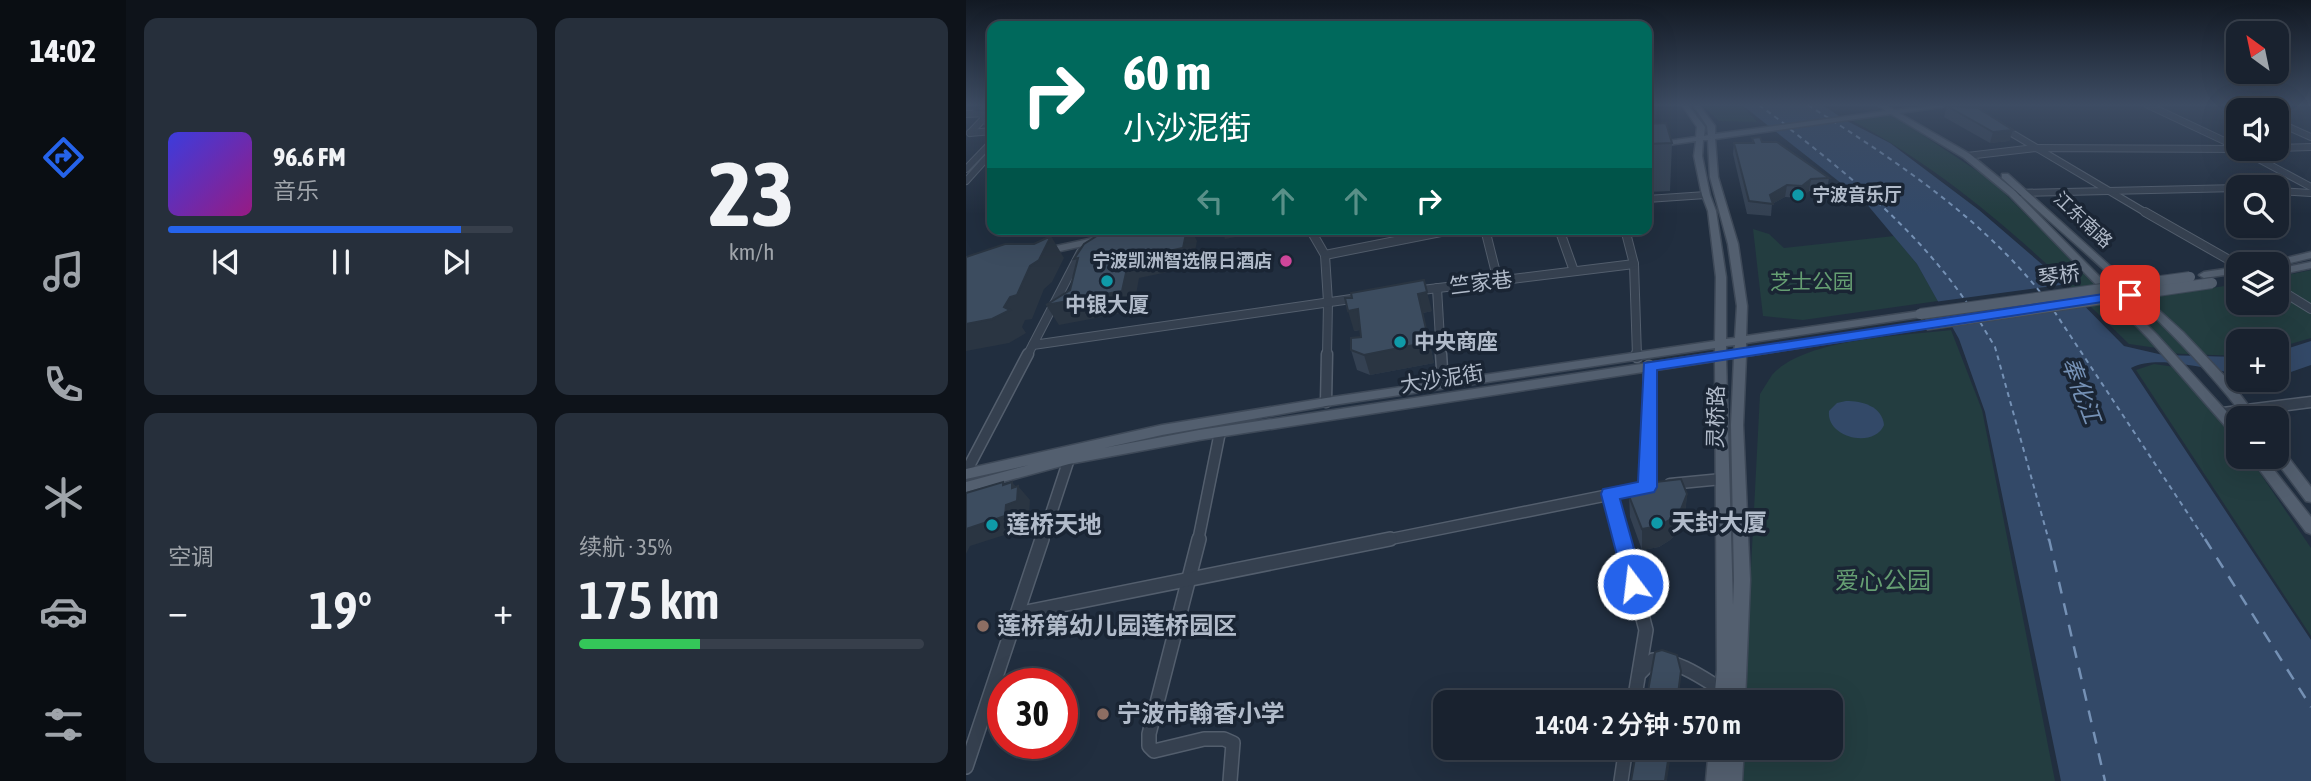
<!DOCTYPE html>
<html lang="zh">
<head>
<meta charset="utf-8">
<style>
	:root { --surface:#19222f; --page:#262f3b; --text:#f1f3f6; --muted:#9fa4aa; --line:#373f4b; --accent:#2563eb }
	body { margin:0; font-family:"Asap Condensed","Noto Sans SC",sans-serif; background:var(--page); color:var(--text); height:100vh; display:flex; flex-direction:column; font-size:26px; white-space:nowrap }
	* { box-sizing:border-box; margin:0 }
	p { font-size:23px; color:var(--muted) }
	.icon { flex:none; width:38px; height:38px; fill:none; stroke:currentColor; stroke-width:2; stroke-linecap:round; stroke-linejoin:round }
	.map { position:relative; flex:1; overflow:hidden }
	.side { display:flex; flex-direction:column; gap:18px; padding:18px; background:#0e131a; width:840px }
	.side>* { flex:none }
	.hud { position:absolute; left:21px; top:21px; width:665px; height:214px; border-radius:14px; box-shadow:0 7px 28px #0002,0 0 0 2px var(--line); background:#00695c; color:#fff; overflow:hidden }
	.needle { width:46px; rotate:327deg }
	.controls { position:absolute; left:1260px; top:21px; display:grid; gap:14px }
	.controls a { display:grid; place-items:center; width:63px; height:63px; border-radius:14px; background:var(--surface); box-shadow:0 7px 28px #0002,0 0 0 2px var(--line); font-size:35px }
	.speed { position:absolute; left:21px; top:668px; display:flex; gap:14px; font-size:35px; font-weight:700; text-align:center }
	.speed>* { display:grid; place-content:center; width:91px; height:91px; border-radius:50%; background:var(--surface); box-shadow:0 7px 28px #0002,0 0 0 2px var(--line); line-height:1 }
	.speed .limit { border:10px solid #d22; background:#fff; color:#111 }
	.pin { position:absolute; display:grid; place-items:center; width:60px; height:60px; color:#fff; margin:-30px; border-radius:14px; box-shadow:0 4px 10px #0006 }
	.me { position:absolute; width:77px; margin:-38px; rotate:345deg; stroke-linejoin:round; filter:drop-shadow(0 0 5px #0008) }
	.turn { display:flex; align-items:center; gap:24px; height:147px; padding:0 21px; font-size:32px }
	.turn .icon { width:91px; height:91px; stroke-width:2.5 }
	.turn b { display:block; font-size:49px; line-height:60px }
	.lanes { display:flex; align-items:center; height:66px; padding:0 21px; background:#0003; justify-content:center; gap:35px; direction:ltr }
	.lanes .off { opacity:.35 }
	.big { font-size:52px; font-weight:600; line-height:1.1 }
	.side .card { flex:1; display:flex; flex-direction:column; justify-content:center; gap:10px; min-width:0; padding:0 24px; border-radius:14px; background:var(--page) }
	.side .dial { align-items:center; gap:0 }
	.dial b { font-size:91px; line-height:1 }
	.song { display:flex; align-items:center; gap:21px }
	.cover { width:84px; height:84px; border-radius:10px; background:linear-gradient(135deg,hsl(240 70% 55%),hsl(310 70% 35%)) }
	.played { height:7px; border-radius:4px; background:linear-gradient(90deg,var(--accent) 85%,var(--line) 85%) }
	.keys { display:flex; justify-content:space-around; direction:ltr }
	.heat { display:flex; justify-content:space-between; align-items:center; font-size:38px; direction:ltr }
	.charge { height:10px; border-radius:5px; background:linear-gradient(90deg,#34c759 35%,var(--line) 0) }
	.side .tiles { flex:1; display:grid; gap:18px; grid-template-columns:repeat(2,1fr) }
	.trip { position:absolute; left:467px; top:690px; width:410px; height:70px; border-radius:14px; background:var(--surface); box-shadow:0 7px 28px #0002,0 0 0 2px var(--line); font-weight:600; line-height:70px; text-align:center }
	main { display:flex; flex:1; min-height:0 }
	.tab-bar { display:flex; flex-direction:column; width:126px; justify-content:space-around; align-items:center; background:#0a0e13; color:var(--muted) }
	.tab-bar .icon { width:49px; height:49px }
	.tab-bar .on { color:var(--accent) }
	.tab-bar b { font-size:32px; color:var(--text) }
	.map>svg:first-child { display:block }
	.green { fill:#233d40 }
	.water { fill:#334968 }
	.pier { fill:#212e3f }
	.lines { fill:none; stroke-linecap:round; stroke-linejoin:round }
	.ferry-far1 { stroke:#7591b5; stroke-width:2; stroke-dasharray:5 4.5; stroke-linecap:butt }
	.ferry { stroke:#7591b5; stroke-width:2.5; stroke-dasharray:12 10; stroke-linecap:butt }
	.minor-far3-casing { stroke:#535e6d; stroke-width:8 }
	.minor-far2-casing { stroke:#535e6d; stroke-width:10 }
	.minor-far1-casing { stroke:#535e6d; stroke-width:13 }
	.minor-casing { stroke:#535e6d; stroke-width:16 }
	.major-casing { stroke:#3e4958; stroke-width:3 }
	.minor-far3 { stroke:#35404f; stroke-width:6 }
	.minor-far2 { stroke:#35404f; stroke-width:8 }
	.minor-far1 { stroke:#35404f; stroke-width:10 }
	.minor { stroke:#35404f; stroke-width:13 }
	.major { fill:#535f6f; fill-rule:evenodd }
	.major-bridge-casing { stroke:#3e4958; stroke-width:12; stroke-linecap:butt }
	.major-bridge { stroke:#535f6f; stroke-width:10 }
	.wall { fill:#344152 }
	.shaded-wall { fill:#2a3542 }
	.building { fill:#3c4c5f; stroke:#2a3542; stroke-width:2 }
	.route { fill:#2563eb; stroke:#184099; stroke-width:2 }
	.culture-dot { fill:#0f9aa8; stroke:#1a2534; stroke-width:2.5 }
	.hotel-dot { fill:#d1479c; stroke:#1a2534; stroke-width:2.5 }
	.education-dot { fill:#8d6e63; stroke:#1a2534; stroke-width:2.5 }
	.labels { text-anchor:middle; stroke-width:7; stroke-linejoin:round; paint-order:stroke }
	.far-poi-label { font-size:18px; font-weight:bold; fill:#b1bbca; stroke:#1a2534; text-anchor:start }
	.far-street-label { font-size:18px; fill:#b1bbca; stroke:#1a2534 }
	.street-label { font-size:21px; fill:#b1bbca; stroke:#1a2534 }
	.park-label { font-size:21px; fill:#659e72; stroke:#1a2534 }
	.poi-label { font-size:21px; font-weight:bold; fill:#b1bbca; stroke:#1a2534 }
	.water-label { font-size:23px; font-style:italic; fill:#7591b5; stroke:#1a2534 }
	.near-poi-label { font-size:24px; font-weight:bold; fill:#b1bbca; stroke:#1a2534; text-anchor:start }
	.near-park-label { font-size:24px; fill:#659e72; stroke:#1a2534 }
</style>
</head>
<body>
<main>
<nav class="tab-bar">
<b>14:02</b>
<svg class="icon on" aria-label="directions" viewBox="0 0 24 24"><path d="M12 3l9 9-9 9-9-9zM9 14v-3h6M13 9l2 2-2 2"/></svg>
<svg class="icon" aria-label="music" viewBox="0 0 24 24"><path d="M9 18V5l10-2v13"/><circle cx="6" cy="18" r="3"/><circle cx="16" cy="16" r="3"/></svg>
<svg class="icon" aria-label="phone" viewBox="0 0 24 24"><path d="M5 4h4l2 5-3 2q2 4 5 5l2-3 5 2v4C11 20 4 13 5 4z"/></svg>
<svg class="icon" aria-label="climate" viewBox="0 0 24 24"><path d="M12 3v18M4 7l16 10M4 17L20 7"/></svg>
<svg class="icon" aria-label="car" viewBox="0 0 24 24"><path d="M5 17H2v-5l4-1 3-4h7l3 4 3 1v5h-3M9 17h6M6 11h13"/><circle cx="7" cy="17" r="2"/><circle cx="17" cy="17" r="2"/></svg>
<svg class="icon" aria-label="filters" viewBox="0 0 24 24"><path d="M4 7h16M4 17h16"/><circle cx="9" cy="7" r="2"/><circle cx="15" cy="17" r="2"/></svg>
</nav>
<section class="side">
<div class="tiles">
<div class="card">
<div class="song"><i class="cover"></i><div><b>96.6 FM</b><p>音乐</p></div></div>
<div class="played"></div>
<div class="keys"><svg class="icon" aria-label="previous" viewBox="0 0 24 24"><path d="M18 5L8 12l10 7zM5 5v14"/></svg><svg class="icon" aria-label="pause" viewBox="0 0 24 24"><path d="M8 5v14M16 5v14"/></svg><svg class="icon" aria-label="next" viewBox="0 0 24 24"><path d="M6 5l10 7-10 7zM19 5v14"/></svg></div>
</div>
<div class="card dial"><b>23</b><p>km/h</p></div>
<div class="card"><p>空调</p>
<div class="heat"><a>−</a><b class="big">19°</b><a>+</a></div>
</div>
<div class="card"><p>续航 · 35%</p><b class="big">175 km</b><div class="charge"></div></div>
</div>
</section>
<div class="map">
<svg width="1345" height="781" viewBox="0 0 1345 781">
	<rect width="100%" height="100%" fill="#212e3f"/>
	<g class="green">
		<polygon points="736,105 776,105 791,122 753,121"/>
		<path d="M925,114L1025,180L1134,287L1108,290C1041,225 967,164 885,120Z"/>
		<polygon points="787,229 803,234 818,248 928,236 951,264 972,301 837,320 797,316"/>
		<polygon points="1345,270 1345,338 1311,348 1311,341 1272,341 1272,356 1195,353 1191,348 1163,344 1124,306 1272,284 1272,303 1311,303 1311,277"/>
		<path d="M985,330L1016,410L1089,781H774L775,747H864V702H778L794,394C798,388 802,381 806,375C839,338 937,336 985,330Z"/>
		<path d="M1188,364L1209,367C1228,389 1272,428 1272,457H1283L1345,548V636L1170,370Z"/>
	</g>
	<g class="water">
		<path d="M776,105H856L881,121L924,143L1013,210L1085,272L1158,346L1197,355L1272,357V374C1242,370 1192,354 1165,368L1345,640V781H1095L1019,412L993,339L951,264L899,202Z"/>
		<polygon points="1345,341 1345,365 1322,373 1311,373 1311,352"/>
		<path d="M880,401C896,401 916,406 918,425C908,449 860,438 863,411L871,403Z"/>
	</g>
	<polygon class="pier" points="1102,284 1124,306 981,326 968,302"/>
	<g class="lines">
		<g class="ferry-far1">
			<polyline points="793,105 820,125"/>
			<path d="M842,105C927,159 1011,214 1075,293"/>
			<path d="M824,129C890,181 953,233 1001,303"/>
			<polyline points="1088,311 1240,541"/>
			<polyline points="1014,322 1029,347 1083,541"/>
		</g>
		<g class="ferry">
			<polyline points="1083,539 1139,781"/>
			<polyline points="1239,539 1345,707"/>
		</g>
		<defs>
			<g id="minor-far3">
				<polyline points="1182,105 1269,146"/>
				<polyline points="1271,105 1284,110"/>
				<polyline points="0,114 22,113"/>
				<polyline points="1311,122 1345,137"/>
				<polyline points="1037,128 1182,214"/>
				<polyline points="4,133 23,113"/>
				<polyline points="4,133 26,131"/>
				<polyline points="1311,148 1345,147"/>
				<polyline points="1274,149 1345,187"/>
				<polyline points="1001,156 1069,148 1272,149"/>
				<polyline points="0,169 26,142"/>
				<polyline points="0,181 26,152"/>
				<polyline points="1311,191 1345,193"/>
				<polyline points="1050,193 1272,188"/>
				<polyline points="681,199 740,195"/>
			</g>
			<g id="minor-far2">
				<polyline points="1179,212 1272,265"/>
				<polyline points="344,229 359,255 362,302 361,356"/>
				<polyline points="519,229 532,281"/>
				<polyline points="593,229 608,271"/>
				<polyline points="659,229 668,264 671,356"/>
				<polyline points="359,255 490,229"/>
				<polyline points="471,288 475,356"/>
				<polyline points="1311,288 1345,309"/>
				<polyline points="448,291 668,264"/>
				<polyline points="67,345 392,298"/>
				<polyline points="61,356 115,252"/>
			</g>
			<g id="minor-far1">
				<polyline points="475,354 477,383"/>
				<polyline points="671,354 671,357"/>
				<polyline points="360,402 361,354"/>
				<polyline points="1257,413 1345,402"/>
				<polyline points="0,472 62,354"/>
				<polyline points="704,484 756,479"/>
				<polyline points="681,487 683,366"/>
				<polyline points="644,494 656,541"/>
				<polyline points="76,541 103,459"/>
				<polyline points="232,541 254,432"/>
				<polyline points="415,541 682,487"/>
			</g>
			<g id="minor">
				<polyline points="233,539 183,734 183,746 188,751 238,739 258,739 267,743 264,781"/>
				<polyline points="656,539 680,630 668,702"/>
				<polyline points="51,614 424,539"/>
				<path d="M674,673L687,660C714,661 735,677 758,691"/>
				<polyline points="0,767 76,539"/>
				<polyline points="655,781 660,747"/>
			</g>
			<g id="major">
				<path d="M716,105H722L739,127L738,136L742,135L741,126L727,105H733L749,126V134L920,111L912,105H919L928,110L979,105L976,107L933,113L1004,154L1049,191L1191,335L1272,424V436L1267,435L1183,339L1043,195L998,158L925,114L749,139L752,177L772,244L781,306L780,336L954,311L959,314L954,317L780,343V349L960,322L966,325L960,328L780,356L777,425L784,580L779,702H748L751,670L749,361L233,440L103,464L0,492V482L63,465L0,479V469L196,425L360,398L749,341L750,277L742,211L736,195L728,156L730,141L681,148V144L730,137L731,127ZM737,140H742L744,177L762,244L771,306L769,338L760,339V277L750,211L744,195L736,156ZM769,345L768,350L760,352V346ZM749,348V353L233,430L138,448L196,435L360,406ZM768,358L765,425L768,580L767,605L760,359Z"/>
				<path d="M1036,174H1042L1217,332L1266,384L1292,418H1279C1210,327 1120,255 1036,178Z"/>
				<polygon points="137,236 140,237 140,241 76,255 71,252 76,249"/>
				<polygon points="1345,252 1345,258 1311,266 1311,264 1301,264 1303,262"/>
				<polygon points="1345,262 1345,268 1311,275 1311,269"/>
				<polygon points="1272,267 1272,273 1238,278 1233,275 1238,272"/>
				<polygon points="1311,447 1316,449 1345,487 1345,502 1340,501 1307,457 1311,457"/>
				<polygon points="1284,457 1298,457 1345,517 1345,534 1340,532"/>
				<polygon points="743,747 778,747 776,781 740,781"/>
			</g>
		</defs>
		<use href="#minor-far3" class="minor-far3-casing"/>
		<use href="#minor-far2" class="minor-far2-casing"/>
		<use href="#minor-far1" class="minor-far1-casing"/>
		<use href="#minor" class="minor-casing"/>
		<use href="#major" class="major-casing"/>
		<use href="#minor-far3" class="minor-far3"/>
		<use href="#minor-far2" class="minor-far2"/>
		<use href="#minor-far1" class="minor-far1"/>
		<use href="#minor" class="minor"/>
		<use href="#major" class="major"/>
		<defs>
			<g id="major-bridge">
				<polyline points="954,314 1224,277"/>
				<polyline points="960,325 1246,283"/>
			</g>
		</defs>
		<use href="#major-bridge" class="major-bridge-casing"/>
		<use href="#major-bridge" class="major-bridge"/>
	</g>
	<g class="wall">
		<polygon points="12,105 26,105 26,127 19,126 9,110 13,107"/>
		<polygon points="981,106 1047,130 1043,141 1024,143 978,117"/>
		<polygon points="681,124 706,143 704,191 681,192"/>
		<polygon points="786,138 796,142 863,178 861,190 843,191 834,198 819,197 806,204 805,216 781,214 767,154 768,143 786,143"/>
		<polygon points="386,298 466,311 457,313 468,363 404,375 391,370 385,350 395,337 394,330 388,331"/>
		<polygon points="721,494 719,515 714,530 704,540 693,547 676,550 664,517 663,496"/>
	</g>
	<g class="shaded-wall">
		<polygon points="26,106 26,120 21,111"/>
		<polygon points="1047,130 1043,141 1024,143 1027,132"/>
		<polygon points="845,179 843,191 834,198 836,186"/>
		<polygon points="821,185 819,197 806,204 804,195"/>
		<polygon points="53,229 88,229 57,235"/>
		<polygon points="221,229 225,229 231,241 226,267 173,278 167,311 93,325 80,305 163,259"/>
		<polygon points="255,229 312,229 259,239"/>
		<polygon points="85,236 98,258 86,282 78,289 66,319 59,320 56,327 60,333 43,343 0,351 0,324 38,307 44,297"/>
		<polygon points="461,292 466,311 457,313 468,363 404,375 398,355 452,294"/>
		<polygon points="392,309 398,329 388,331 382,311"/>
		<polygon points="46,482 52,489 52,486 64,500 63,515 52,520 51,531 4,546 0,554 0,529 40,505 46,488"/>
		<polygon points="721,494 719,515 714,530 704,540 693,547 676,550 676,529"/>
		<polygon points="715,671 712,702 711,702"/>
		<polygon points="704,747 706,747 701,781 699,781"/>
	</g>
	<g class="building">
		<polygon points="16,105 26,105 26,106 21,111 9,110"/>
		<polygon points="981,106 1012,108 1047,130 1027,132"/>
		<polygon points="700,123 706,143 681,144 681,124"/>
		<polygon points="794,137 796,142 811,142 863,178 845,179 836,186 821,185 804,195 807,204 783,201 768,143 788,143 786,138"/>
		<polygon points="153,229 164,229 164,231 176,229 221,229 217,248 163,259 156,291 80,305 104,290 112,258 108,259 118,244 134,234"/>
		<polygon points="85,236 73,260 64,266 51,295 44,297 38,307 44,310 26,319 0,324 0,257 39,244 68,244"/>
		<polygon points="458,280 461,292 452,294 463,342 398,355 385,350 385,338 395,337 392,309 382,311 379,298 386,298 385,293"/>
		<polygon points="715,479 721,494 715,509 705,519 693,526 676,529 663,496 673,484"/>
		<polygon points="37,482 37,485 46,482 46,488 52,486 51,501 40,505 39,516 0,529 0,493"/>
		<polygon points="696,650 711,655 715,671 711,702 680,702 689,652"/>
		<polygon points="671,747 704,747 699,781 665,781"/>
	</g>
	<linearGradient id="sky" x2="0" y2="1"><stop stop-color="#121923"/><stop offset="0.49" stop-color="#3d4c63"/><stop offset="1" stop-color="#3d4c63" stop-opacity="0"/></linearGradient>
	<rect width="1345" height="214" fill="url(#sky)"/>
	<polygon class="route" points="1164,290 1169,292 1169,297 691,370 691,487 688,492 654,499 678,584 675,590 667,593 660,590 635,494 637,489 672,482 678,363"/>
	<g class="culture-dot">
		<circle cx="832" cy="195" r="7"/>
		<circle cx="141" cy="281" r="7"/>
		<circle cx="434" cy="342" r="7"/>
		<circle cx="691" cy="523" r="7"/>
		<circle cx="26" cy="525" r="7"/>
	</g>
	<circle class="hotel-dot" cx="320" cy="261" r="7"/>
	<g class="education-dot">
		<circle cx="17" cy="626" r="7"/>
		<circle cx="137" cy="714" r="7"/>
	</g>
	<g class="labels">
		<g class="far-poi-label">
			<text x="846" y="201">宁波音乐厅</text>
			<text x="306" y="267" text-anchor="end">宁波凯洲智选假日酒店</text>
		</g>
		<g class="far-street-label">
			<text transform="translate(1117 220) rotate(43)" y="6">江东南路</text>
		</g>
		<g class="street-label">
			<text transform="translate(1093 276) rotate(-8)" y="7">琴桥</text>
			<text transform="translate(515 283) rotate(-7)" y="7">竺家巷</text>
			<text transform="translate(476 379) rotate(-9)" y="7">大沙泥街</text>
			<text transform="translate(750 417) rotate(-89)" y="7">灵桥路</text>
		</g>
		<g class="park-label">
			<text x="846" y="289">芝士公园</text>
		</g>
		<g class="poi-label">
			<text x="141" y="312">中银大厦</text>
			<text x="448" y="349" text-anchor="start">中央商座</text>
		</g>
		<g class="water-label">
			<text transform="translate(1115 390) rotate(69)" y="8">奉化江</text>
		</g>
		<g class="near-poi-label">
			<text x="705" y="531">天封大厦</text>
			<text x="40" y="533">莲桥天地</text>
			<text x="31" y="634">莲桥第幼儿园莲桥园区</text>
			<text x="151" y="722">宁波市翰香小学</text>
		</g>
		<g class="near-park-label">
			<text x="917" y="589">爱心公园</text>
		</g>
	</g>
</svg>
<div class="controls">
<a><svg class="needle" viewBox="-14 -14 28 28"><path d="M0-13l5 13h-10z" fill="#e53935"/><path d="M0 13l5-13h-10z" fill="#9fa4aa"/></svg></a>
<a><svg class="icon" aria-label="sound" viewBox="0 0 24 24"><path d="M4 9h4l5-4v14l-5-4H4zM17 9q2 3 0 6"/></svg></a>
<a><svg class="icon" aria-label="search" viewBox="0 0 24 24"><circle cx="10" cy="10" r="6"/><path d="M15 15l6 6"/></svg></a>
<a><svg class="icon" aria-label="layers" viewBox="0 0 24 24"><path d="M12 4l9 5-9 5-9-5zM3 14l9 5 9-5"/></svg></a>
<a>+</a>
<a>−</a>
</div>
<div class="speed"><div class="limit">30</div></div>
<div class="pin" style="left:1164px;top:295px;background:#d93025"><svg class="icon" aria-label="arrive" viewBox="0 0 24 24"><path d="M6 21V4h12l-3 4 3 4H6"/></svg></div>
<svg class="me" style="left:667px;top:584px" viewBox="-20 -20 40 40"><circle r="17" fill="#2563eb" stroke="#fff" stroke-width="3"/><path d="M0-11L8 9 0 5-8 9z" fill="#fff"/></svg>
<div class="trip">14:04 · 2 分钟 · 570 m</div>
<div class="hud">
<div class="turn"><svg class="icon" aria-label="right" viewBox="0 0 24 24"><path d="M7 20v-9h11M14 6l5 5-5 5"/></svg><div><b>60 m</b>小沙泥街</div></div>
<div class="lanes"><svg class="icon off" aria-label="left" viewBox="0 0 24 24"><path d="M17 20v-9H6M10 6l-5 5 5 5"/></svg><svg class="icon off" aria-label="ahead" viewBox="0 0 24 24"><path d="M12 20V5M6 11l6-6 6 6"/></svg><svg class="icon off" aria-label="ahead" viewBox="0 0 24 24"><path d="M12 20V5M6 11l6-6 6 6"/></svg><svg class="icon" aria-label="right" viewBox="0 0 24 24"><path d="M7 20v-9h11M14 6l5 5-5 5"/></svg></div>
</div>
</div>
</main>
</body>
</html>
